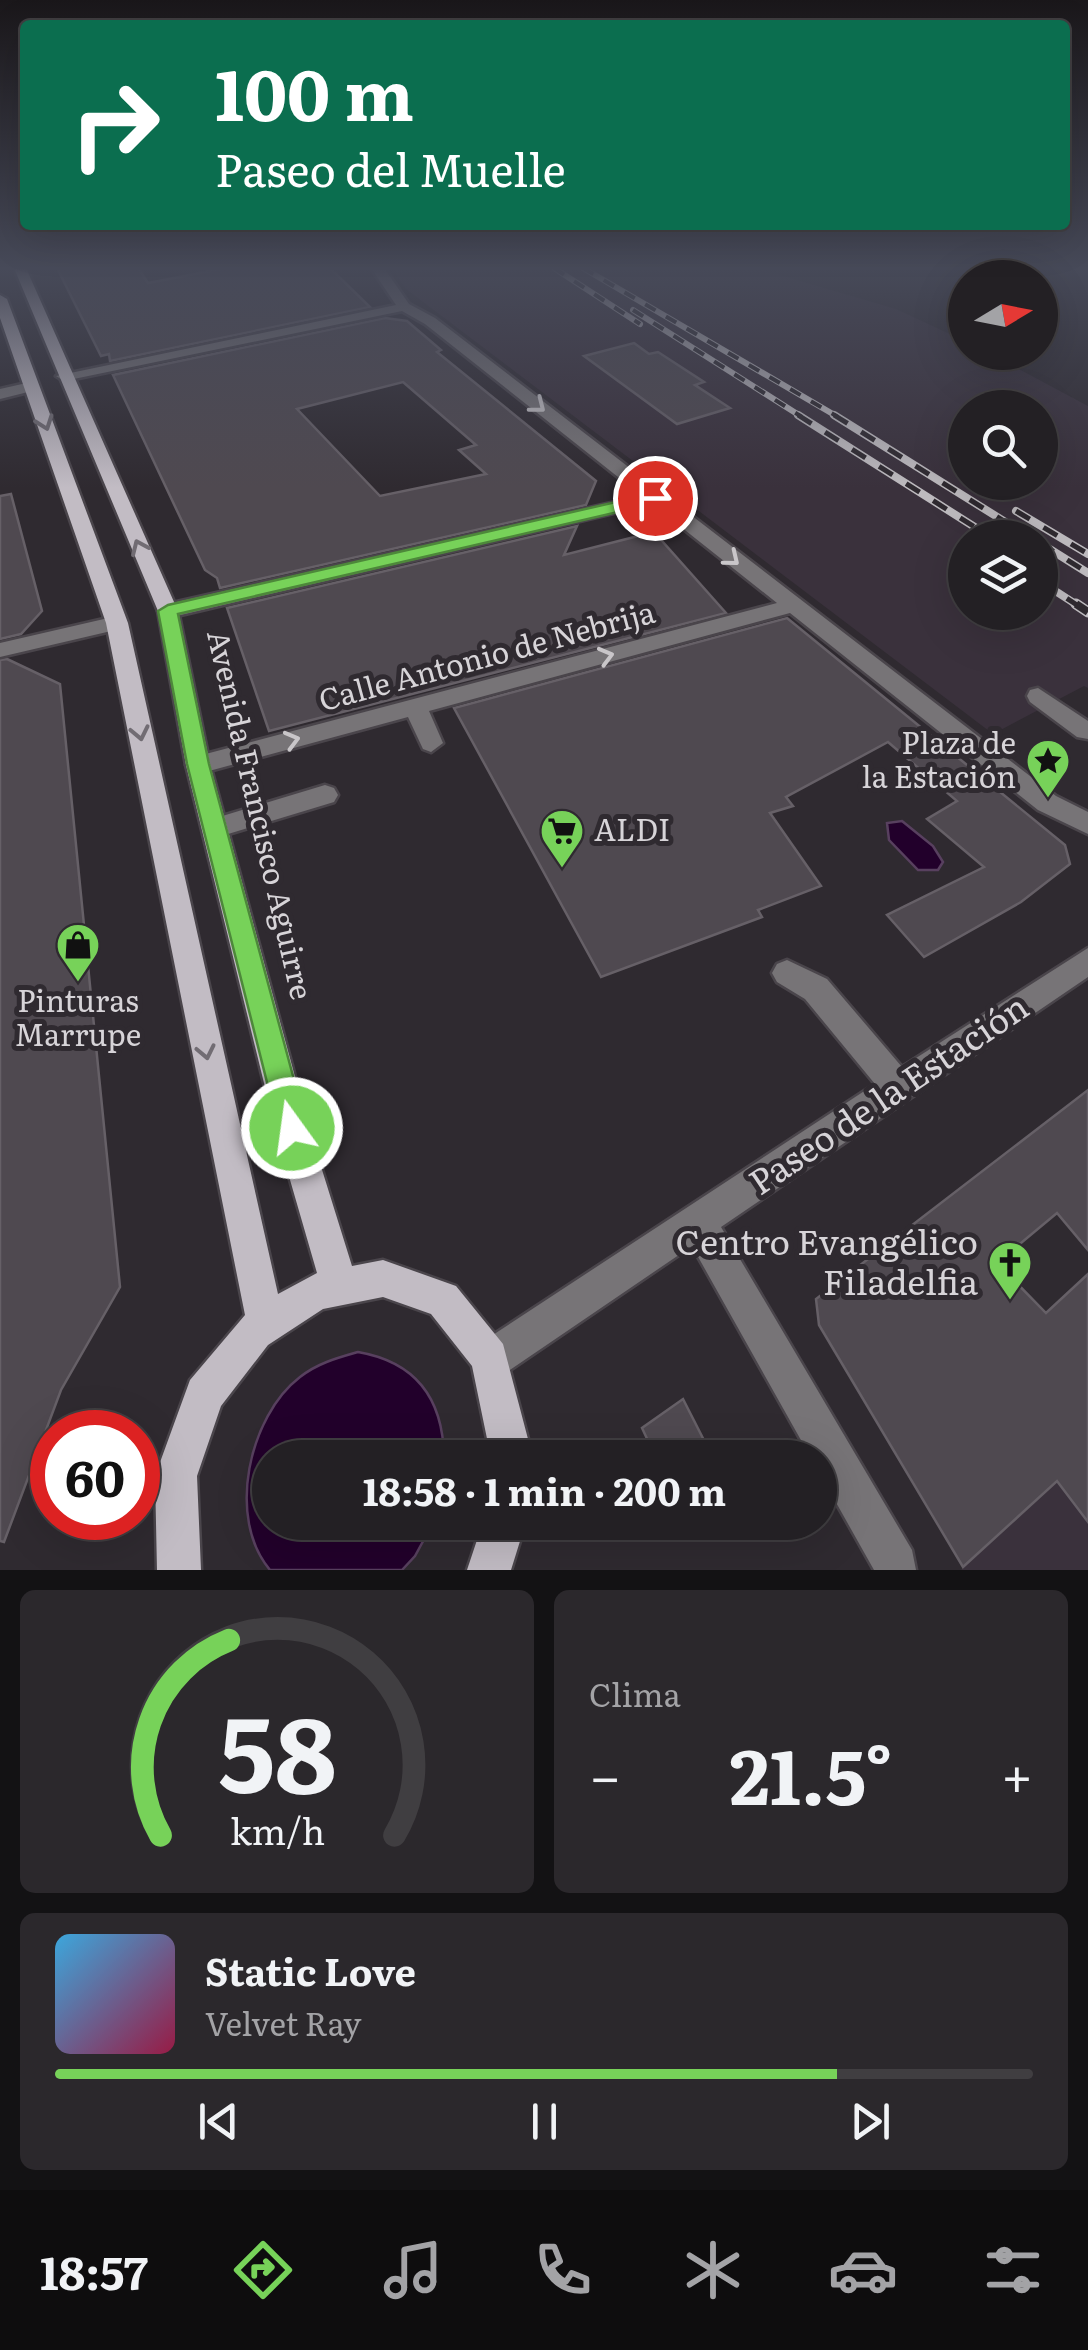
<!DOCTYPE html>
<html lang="es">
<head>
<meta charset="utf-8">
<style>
	:root { --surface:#232024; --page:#2b282c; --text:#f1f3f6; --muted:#a3a3a6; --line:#403e41; --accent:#77d259 }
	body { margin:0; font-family:Literata,serif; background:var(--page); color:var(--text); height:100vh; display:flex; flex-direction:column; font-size:38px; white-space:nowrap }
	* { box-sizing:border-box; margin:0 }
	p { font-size:32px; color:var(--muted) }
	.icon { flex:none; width:55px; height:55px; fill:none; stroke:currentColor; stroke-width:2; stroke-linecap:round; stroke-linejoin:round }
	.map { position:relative; height:1570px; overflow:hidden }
	.panel { display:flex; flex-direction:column; gap:20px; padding:20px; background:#131214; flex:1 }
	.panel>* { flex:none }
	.banner { position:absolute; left:20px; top:20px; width:1050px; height:210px; border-radius:10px; box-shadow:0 10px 40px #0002,0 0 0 2px var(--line); background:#0b6e4f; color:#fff; overflow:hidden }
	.needle { width:65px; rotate:80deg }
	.buttons { position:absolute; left:948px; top:260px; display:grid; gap:20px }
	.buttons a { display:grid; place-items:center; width:110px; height:110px; border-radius:50%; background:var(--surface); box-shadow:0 10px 40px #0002,0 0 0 2px var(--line); font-size:50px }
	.speed { position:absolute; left:30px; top:1410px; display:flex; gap:20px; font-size:50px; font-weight:700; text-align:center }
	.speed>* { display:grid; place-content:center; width:130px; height:130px; border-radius:50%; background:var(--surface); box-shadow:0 10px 40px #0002,0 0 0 2px var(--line); line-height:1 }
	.speed .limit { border:15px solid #d22; background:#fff; color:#111 }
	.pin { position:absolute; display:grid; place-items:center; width:85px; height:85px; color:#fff; margin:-42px; border:5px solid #fff; border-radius:50%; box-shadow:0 2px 10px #0007 }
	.me { position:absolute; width:110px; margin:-55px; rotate:346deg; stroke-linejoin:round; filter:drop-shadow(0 0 8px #0008) }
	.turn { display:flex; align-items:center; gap:35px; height:210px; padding:0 30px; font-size:45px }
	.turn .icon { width:130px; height:130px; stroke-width:2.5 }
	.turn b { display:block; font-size:70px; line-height:85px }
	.big { font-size:75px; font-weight:700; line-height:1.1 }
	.panel .tile { flex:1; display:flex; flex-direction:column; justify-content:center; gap:15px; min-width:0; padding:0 35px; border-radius:15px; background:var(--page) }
	.panel .dial { align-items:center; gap:0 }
	.dial svg { height:260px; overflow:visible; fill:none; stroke:var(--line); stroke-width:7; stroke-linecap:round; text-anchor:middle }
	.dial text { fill:var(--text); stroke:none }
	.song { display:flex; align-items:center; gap:30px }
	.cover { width:120px; height:120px; border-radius:15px; background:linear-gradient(135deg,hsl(200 70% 55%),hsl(340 70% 35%)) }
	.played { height:10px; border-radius:5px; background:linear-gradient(90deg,var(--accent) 80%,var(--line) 80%) }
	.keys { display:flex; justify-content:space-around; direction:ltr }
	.heat { display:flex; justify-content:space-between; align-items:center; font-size:55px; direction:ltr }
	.panel .tiles { flex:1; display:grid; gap:20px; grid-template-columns:1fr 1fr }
	.tile:last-child { grid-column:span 2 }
	.trip { position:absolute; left:252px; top:1440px; width:585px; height:100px; border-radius:50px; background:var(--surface); box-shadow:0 10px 40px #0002,0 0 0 2px var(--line); font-weight:700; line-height:100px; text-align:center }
	.tab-bar { display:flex; height:160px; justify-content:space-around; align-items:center; background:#0e0d0e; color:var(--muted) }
	.tab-bar .icon { width:70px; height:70px }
	.tab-bar .on { color:var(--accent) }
	.tab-bar b { font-size:45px; color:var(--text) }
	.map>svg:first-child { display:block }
	.built { fill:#3a313c; fill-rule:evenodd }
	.water { fill:#22002b; stroke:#58405f; stroke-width:2.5 }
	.building { fill:#4f4950; stroke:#666067; stroke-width:2.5; fill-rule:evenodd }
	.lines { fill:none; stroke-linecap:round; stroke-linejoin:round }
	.minor-casing { stroke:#4a454b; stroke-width:5 }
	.major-casing { stroke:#4a454b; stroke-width:5 }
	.minor { fill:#777477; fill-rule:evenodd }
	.major { fill:#c2bcc4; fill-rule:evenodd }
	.rail-far2-casing { stroke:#bebbbf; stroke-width:6 }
	.rail-far1-casing { stroke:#bebbbf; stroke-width:8 }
	.rail-casing { stroke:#bebbbf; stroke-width:11 }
	.rail-far2 { stroke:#2f2a30; stroke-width:4; stroke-dasharray:12; stroke-linecap:butt }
	.rail-far1 { stroke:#2f2a30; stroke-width:5; stroke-dasharray:16; stroke-linecap:butt }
	.rail { stroke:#2f2a30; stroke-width:8; stroke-dasharray:21; stroke-linecap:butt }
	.oneway { stroke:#c9c6c9 }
	.oneway2 { stroke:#716c73 }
	.route { fill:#77d259; stroke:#4d883a; stroke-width:2.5 }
	.labels { text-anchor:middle; stroke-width:10; stroke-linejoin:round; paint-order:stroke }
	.street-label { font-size:30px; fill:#d7d4d8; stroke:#2f2a30 }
	.poi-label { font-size:30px; fill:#d7d4d8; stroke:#2f2a30; text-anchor:end }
	.near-street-label { font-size:35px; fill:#d7d4d8; stroke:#2f2a30 }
	.near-poi-label { font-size:35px; fill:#d7d4d8; stroke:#2f2a30; text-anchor:end }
</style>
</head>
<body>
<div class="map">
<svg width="1088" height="1570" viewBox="0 0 1088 1570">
	<rect width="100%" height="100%" fill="#2f2a30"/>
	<g class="built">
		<path d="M392,268H756L896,309L965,341V352L989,353L1088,406V688L1084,686L993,734L406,289ZM965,408H1040V482H965ZM965,538H1040V612H965Z"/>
		<polygon points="1088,1448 1088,1570 961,1570 1057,1481"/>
	</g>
	<g class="water">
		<polygon points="902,821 933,846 943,862 938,870 918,870 889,840 887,823"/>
		<path d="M358,1352C416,1362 443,1399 444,1457L270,1458V1522L433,1523L415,1556L402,1570H270C226,1518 249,1416 300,1377C318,1363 337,1358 358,1352Z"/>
	</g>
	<g class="building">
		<polygon points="57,268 138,268 148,283 226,268 330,268 370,307 110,361 109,354 101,356"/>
		<path d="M385,318L407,321L441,350L437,352L596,481L586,505L220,588L217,578L205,570L113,375ZM403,382L476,445L459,450L486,474L380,496L297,409Z"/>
		<polygon points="634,343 649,354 658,352 704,382 695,385 730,408 677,424 584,356"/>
		<polygon points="11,494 42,611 21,634 0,639 0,496"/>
		<polygon points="577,526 564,555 654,532 726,613 269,731 227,608"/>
		<polygon points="787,618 1065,845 1070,864 1021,902 924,957 887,915 984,867 927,819 957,801 888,742 786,797 793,806 770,813 821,886 758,910 762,917 601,977 454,708"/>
		<polygon points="7,659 60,684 120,1287 61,1390 4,1542 0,1541 0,660"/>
		<polygon points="1088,1090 1088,1250 1057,1213 997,1263 1046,1313 1088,1274 1088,1522 1057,1481 963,1567 819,1325 816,1299"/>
		<polygon points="683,1399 713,1458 656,1458 642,1428"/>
	</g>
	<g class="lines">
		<defs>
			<g id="minor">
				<polygon points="371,268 384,268 409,304 435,318 1056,796 1088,812 1088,834 1038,810 790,613 429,711 443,743 431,752 423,749 408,717 198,774 189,772 186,765 189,758 198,756 777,603 652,504 168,618 161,616 158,611 168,604 642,496 425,324 402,311 64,381 56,376 396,305"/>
				<polygon points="31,382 36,384 36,390 0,399 0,389"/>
				<polygon points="117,616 124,618 124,628 0,657 0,643"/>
				<polygon points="1038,688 1088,721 1088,739 1077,737 1030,702 1027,696 1030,690"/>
				<polygon points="325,785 334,788 338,795 334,802 215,838 206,835 202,828 206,821"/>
				<polygon points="1088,948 1088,977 721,1227 912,1550 916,1570 874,1570 820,1474 820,1458 811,1458 692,1246 504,1374 490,1379 476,1374 471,1360 476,1346 875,1084 805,999 777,982 772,973 777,964 787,960 827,979 902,1067"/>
			</g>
			<g id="major">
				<polygon points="14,268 26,268 178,611 210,765 309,1128 352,1266 383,1260 456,1286 503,1344 533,1458 491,1458 472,1366 431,1314 383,1297 323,1309 268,1345 221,1406 197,1476 201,1570 157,1570 155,1476 190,1380 245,1315 106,623 0,318 0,295 7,299 128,623 278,1294 317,1273 275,1128 186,765 158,611"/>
				<polygon points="483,1522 526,1522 511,1570 467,1570"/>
			</g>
		</defs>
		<use href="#minor" class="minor-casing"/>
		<use href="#major" class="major-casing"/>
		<use href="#minor" class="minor"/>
		<use href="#major" class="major"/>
		<defs>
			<g id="rail-far2">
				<polyline points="554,268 640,324"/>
				<polyline points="583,268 838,417"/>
				<polyline points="633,310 802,417"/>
			</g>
			<g id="rail-far1">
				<polyline points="798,415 992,538"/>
				<polyline points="834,415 1031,538"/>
				<polyline points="1016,511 1088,554"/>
				<polyline points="1040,543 1088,573"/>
				<polyline points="1040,581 1080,607"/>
			</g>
			<polyline id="rail" points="1076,604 1088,612"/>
		</defs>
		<use href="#rail-far2" class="rail-far2-casing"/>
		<use href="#rail-far1" class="rail-far1-casing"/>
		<use href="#rail" class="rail-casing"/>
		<use href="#rail-far2" class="rail-far2"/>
		<use href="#rail-far1" class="rail-far1"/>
		<use href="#rail" class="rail"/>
	</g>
	<defs><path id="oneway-chevron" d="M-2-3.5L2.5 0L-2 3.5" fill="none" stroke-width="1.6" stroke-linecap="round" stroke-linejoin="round" transform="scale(2.5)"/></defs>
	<g class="oneway">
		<use href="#oneway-chevron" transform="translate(538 406) rotate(38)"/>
		<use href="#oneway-chevron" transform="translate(732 559) rotate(39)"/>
		<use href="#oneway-chevron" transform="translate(606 656) rotate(-15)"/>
		<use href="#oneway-chevron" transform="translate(292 740) rotate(-15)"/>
	</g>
	<g class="oneway2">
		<use href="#oneway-chevron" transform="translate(45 423) rotate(70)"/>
		<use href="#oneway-chevron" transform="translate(139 547) rotate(-114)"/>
		<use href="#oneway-chevron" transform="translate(140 733) rotate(78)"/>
		<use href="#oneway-chevron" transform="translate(206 1052) rotate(78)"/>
	</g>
	<linearGradient id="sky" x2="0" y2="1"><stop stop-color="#1a171a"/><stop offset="0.55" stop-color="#474a59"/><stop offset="1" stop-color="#474a59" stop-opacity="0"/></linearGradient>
	<rect width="1088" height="488" fill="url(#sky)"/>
	<polygon class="route" points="655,493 661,495 661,502 178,614 209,764 307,1128 302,1138 292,1143 281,1138 187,764 158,611 168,605"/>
	<defs>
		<symbol id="sight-pin" viewBox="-11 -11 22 30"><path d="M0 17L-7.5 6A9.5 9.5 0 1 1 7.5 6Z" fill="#77d259" stroke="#2f2a30"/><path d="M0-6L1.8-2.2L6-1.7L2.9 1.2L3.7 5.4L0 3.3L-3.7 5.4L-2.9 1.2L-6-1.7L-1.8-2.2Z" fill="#111"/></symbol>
		<symbol id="supermarket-pin" viewBox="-11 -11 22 30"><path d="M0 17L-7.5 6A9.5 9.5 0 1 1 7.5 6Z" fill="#77d259" stroke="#2f2a30"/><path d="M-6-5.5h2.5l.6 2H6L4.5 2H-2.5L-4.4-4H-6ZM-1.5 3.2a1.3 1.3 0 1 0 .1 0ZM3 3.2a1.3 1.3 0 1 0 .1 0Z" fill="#111"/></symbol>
		<symbol id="shop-pin" viewBox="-11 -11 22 30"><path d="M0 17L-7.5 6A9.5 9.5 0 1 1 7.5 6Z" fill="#77d259" stroke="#2f2a30"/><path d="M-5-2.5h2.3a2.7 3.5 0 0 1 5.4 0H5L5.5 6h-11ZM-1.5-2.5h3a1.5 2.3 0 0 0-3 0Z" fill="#111"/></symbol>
		<symbol id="church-pin" viewBox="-11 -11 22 30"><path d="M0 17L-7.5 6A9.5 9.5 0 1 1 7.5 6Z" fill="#77d259" stroke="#2f2a30"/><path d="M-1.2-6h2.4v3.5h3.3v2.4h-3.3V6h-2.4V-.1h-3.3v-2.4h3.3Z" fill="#111"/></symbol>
	</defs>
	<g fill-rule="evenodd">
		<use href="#sight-pin" x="1023" y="736" width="50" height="68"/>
		<use href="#supermarket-pin" x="537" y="806" width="50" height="68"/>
		<use href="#shop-pin" x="53" y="920" width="50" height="68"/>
		<use href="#church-pin" x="985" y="1238" width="50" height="68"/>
	</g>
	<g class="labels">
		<g class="street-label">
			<text transform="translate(487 657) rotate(-15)" y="10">Calle Antonio de Nebrija</text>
			<text transform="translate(259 815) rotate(77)" y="10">Avenida Francisco Aguirre</text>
		</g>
		<g class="poi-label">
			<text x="1016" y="754">Plaza de<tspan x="1016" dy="34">la Estación</tspan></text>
			<text x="594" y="841" text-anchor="start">ALDI</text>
			<text x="78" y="1012" text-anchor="middle">Pinturas<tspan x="78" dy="34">Marrupe</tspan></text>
		</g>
		<g class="near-street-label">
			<text transform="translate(889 1095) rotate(-34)" y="12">Paseo de la Estación</text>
		</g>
		<g class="near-poi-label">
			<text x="978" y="1255">Centro Evangélico<tspan x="978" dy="40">Filadelfia</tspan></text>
		</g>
	</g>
</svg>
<div class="buttons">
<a><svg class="needle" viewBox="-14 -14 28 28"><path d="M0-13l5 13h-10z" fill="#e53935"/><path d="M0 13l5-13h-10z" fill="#a3a3a6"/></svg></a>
<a><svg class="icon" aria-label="search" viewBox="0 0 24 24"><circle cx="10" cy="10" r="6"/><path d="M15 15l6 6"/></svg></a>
<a><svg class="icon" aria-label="layers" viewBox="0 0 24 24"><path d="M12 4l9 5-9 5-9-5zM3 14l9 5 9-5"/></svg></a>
</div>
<div class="speed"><div class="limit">60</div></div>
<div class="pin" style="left:655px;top:498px;background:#d93025"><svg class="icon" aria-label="arrive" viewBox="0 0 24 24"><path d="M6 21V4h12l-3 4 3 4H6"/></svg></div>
<svg class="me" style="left:292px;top:1128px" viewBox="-20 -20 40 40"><circle r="17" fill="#77d259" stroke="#fff" stroke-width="3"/><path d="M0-11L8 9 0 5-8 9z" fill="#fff"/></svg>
<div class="trip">18:58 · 1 min · 200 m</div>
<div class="banner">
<div class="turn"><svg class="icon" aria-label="right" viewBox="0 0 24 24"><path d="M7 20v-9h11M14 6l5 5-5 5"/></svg><div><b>100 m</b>Paseo del Muelle</div></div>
</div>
</div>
<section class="panel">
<div class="tiles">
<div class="tile dial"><svg viewBox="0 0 100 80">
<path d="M14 69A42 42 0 1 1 86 69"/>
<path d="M14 69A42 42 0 0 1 35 9" stroke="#77d259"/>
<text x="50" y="56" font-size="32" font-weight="700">58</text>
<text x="50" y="72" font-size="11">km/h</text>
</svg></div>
<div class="tile"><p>Clima</p>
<div class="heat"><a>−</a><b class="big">21.5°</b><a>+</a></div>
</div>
<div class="tile">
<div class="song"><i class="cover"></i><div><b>Static Love</b><p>Velvet Ray</p></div></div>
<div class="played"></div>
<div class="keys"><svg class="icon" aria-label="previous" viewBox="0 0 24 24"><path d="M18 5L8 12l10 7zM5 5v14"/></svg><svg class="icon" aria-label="pause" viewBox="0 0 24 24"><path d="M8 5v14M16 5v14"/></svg><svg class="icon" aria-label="next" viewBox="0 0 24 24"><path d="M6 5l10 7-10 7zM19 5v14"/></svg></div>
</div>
</div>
</section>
<nav class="tab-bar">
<b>18:57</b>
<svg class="icon on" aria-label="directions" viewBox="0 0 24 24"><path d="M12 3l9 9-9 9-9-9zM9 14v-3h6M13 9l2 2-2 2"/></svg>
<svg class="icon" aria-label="music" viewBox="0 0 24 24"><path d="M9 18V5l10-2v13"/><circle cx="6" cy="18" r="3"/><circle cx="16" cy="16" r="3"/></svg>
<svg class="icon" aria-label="phone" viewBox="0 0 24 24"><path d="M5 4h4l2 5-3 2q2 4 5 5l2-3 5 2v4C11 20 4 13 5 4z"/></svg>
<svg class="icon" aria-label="climate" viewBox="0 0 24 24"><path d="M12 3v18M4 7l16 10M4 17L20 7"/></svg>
<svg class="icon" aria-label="car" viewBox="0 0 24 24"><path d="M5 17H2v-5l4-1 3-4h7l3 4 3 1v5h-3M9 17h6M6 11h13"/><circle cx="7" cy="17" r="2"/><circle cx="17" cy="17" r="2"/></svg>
<svg class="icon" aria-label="filters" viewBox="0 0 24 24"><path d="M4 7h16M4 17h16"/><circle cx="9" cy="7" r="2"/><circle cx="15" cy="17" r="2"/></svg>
</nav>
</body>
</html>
